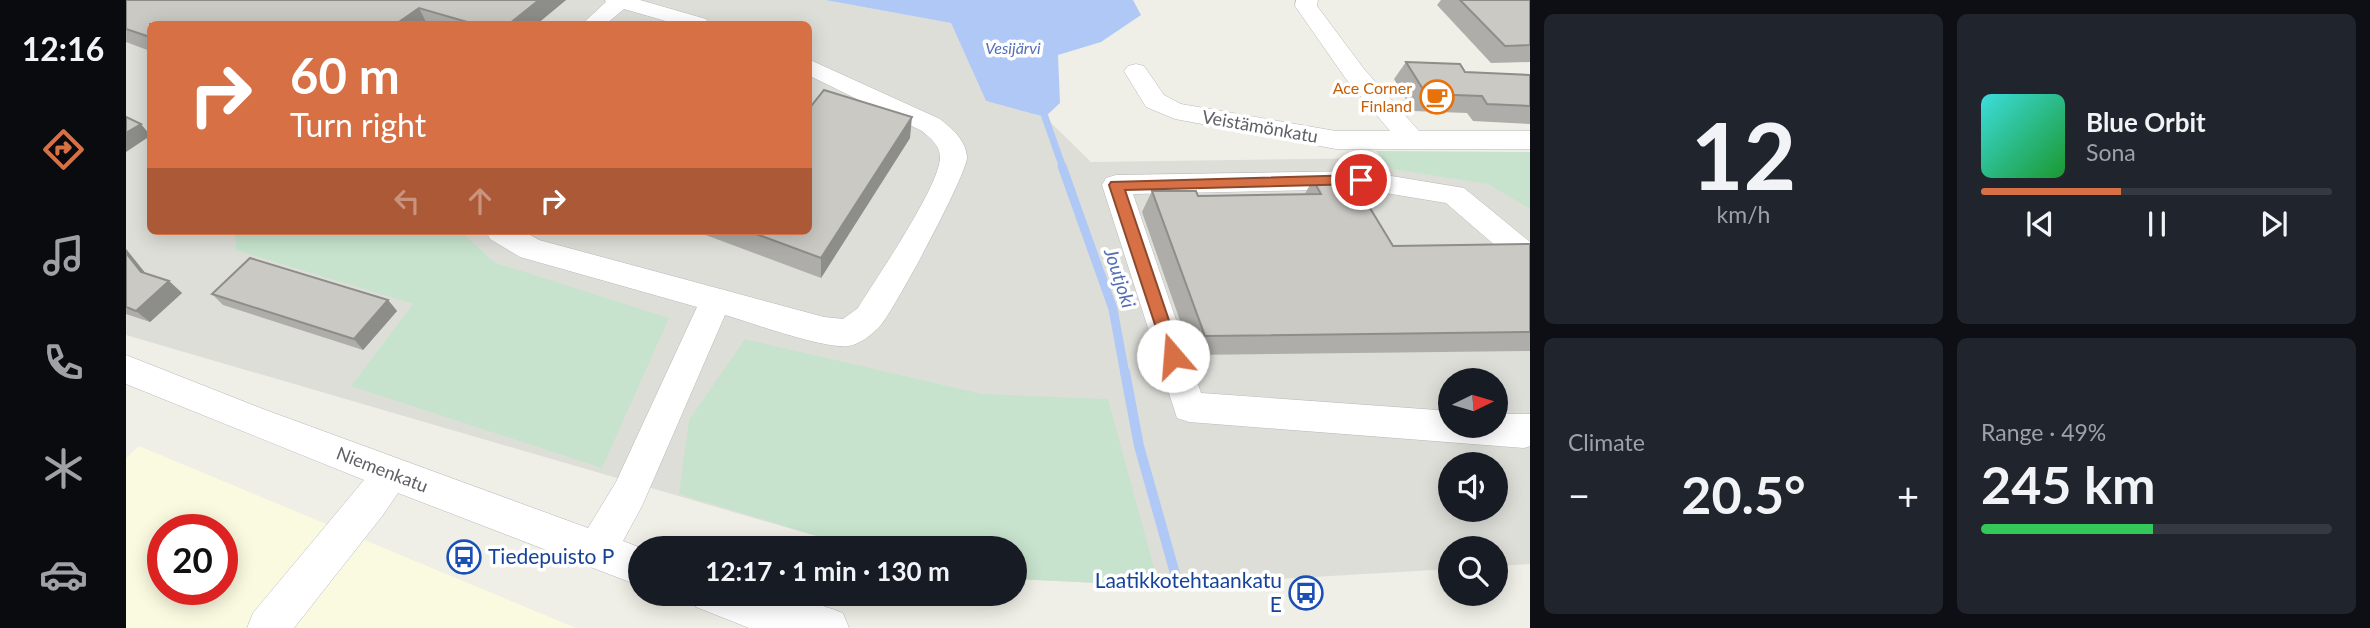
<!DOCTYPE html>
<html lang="en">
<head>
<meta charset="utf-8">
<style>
	:root { --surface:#171b24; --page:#20242c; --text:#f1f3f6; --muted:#9ea1a6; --line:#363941; --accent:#d77045 }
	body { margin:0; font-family:Lato,sans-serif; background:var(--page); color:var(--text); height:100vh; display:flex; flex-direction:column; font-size:26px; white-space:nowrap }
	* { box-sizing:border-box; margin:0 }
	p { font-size:23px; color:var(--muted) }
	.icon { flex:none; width:38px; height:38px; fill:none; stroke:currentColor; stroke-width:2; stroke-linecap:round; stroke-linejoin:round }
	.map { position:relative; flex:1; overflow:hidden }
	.details { display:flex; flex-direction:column; gap:14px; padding:14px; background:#0d0f14; width:840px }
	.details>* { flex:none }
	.banner { position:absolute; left:21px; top:21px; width:665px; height:214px; border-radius:10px; box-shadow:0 4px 18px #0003; background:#d77045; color:#fff; overflow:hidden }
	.needle { width:46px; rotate:85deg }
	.controls { position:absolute; left:1312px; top:368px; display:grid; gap:14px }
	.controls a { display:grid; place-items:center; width:70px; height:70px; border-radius:50%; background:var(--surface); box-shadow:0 4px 18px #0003; font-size:35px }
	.speed { position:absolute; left:21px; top:514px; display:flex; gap:14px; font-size:35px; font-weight:700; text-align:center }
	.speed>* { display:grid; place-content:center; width:91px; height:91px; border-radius:50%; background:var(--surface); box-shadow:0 4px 18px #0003; line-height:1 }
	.speed .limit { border:10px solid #d22; background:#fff; color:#111 }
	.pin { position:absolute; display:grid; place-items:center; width:60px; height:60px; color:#fff; margin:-30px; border:4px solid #fff; border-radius:50%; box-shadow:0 2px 7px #0007 }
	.me { position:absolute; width:77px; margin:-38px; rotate:342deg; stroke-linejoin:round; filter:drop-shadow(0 0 5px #0008) }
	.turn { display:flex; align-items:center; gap:24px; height:147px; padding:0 28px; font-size:32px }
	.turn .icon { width:91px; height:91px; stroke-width:2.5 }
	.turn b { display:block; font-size:49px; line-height:60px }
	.lanes { display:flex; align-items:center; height:66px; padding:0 28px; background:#0003; justify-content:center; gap:35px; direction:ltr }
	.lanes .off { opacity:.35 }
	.big { font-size:52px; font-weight:700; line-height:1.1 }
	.details .card { flex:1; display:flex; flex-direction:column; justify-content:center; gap:10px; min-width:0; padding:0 24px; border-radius:10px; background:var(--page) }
	.details .dial { align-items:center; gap:0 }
	.dial b { font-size:91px; line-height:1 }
	.song { display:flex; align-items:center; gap:21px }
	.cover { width:84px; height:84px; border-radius:10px; background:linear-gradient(135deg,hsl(180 70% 55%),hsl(130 70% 35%)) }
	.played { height:7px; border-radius:4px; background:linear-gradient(90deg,var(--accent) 40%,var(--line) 40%) }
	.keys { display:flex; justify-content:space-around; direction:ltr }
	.heat { display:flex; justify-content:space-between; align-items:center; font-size:38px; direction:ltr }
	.charge { height:10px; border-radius:5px; background:linear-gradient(90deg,#34c759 49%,var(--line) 0) }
	.details .tiles { flex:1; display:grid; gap:14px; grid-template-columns:repeat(2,1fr) }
	.trip { position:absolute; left:502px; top:536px; width:399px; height:70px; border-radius:35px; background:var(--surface); box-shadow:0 4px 18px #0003; font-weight:700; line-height:70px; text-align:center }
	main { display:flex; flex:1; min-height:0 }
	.tab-bar { display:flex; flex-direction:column; width:126px; justify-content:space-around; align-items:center; background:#090b0e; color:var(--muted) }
	.tab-bar .icon { width:49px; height:49px }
	.tab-bar .active { color:var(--accent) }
	.tab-bar b { font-size:32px; color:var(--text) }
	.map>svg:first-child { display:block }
	.commercial { fill:#fafae1; fill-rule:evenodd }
	.industrial { fill:#deded9; fill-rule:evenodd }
	.green { fill:#c7e3cd }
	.water { fill:#b0c8f6 }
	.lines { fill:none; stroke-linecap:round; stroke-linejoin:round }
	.stream-far2 { stroke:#b0c8f6; stroke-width:7 }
	.stream-far1 { stroke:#b0c8f6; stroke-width:9 }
	.stream { stroke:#b0c8f6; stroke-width:10 }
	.minor-casing { stroke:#b7b8bc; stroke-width:1 }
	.minor { fill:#fff; fill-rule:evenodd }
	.wall { fill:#aeada9 }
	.shaded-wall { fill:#8d8d89 }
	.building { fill:#cac9c4; stroke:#8d8d89; stroke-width:2 }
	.route { fill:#d77045; stroke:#8c492d; stroke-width:2 }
	.labels { text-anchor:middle; stroke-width:7; stroke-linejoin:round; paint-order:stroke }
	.far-water-label { font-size:16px; font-style:italic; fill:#556fb7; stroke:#fff }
	.far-food-label { font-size:16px; fill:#c56008; stroke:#fff; text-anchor:end }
	.street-label { font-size:18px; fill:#5e6066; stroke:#fff }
	.water-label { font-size:19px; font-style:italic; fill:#556fb7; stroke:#fff }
	.near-transit-label { font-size:21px; fill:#164399; stroke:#fff; text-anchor:start }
</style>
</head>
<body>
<main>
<nav class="tab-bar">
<b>12:16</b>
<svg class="icon active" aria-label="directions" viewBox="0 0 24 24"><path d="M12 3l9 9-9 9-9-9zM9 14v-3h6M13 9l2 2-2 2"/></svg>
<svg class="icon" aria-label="music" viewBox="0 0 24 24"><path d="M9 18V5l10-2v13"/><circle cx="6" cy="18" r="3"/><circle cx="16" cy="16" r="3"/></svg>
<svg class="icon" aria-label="phone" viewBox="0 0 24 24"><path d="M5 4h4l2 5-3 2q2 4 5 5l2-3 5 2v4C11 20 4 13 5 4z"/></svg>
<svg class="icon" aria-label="climate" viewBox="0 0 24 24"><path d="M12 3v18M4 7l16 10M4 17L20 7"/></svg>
<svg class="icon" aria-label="car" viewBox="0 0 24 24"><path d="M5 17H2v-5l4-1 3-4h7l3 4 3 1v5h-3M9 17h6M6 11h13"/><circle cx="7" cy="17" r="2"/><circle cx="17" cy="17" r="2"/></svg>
</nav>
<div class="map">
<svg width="1404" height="628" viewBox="0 0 1404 628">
	<rect width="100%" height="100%" fill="#efefe7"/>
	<path class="commercial" d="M13,446L450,628H0V458ZM37,530H96V590H37Z"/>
	<path class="industrial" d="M0,0H699L825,23L860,101L919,117L965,162L1404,156V564L1370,566V548H1325V569L1033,586L889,579V548H731L0,335ZM24,24H682V231H24ZM1325,380H1370V425H1325ZM1325,464H1370V509H1325Z"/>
	<g class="green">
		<polygon points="1250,151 1404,152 1404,209 1362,184 1266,169"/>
		<polygon points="109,231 335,231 367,262 543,318 476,468 225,386 287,304 110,250"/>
		<polygon points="619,339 856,394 982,399 1033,586 889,579 889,548 731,548 553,494 563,420"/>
	</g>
	<polygon class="water" points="699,0 1007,0 1015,15 975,42 932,55 934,103 919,117 860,101 825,23"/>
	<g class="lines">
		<polyline class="stream-far2" points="919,117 937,168"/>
		<polyline class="stream-far1" points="936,166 987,309 999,374"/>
		<polyline class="stream" points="999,372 1013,446 1050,577"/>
		<defs>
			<g id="minor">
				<polygon points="479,0 514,0 580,19 583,24 550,24 498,9 480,24 456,24 480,2"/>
				<polygon points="1170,0 1192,0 1191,6 1238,69 1293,131 1404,131 1404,149 1210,149 1049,119 1020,107 998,71 1002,66 1010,64 1018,66 1038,95 1055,104 1210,131 1264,131 1220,79 1169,6"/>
				<path d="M682,59L814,119C826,129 840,140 841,157C842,173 767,312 754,326C747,334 733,345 722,346C698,349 626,323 599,315L516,506L497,541L515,548L514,586L272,493L257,515L168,628H121L127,613L238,480L0,384V355L137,409L462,528L490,482L571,307L394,257L364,239L360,231H397L413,240L698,317L717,319L732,308C749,280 816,183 814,156C813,144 804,138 796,131L682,75Z"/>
				<polygon points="1235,171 1338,188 1404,242 1404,269 1393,266 1320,203 1235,189 1007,194 1075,393 1325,411 1325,425 1370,425 1370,414 1404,414 1404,446 1398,448 1063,422 1051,418 976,185 980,178 990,175"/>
				<path d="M564,593C617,593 667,593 717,613L723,628H623L570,607Z"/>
			</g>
		</defs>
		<use href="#minor" class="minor-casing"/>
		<use href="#minor" class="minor"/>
	</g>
	<g class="wall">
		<polygon points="0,0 440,0 411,24 24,24 24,51 0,42"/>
		<polygon points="1315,0 1404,0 1404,62 1365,63 1311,5"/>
		<polygon points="1280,62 1339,72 1404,75 1404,124 1347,121 1341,113 1287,111 1268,79"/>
		<polygon points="784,138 695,278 569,231 682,231"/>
		<polygon points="1187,180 1267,246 1404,244 1404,351 1066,355 1016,212 1026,191 1072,196 1178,195"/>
		<polygon points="0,249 20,274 43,281 56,293 24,322 0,314"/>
		<polygon points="86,294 262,300 271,311 237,350 97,305"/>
	</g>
	<g class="shaded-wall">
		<polygon points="413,0 440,0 411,24 383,24"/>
		<polygon points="293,8 301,24 270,24"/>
		<polygon points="786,117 784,138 695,278 695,258"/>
		<polygon points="15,124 24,135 24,136 0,152 0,133"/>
		<polygon points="0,249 28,284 15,272 0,253"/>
		<polygon points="43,281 56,293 24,322 10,311"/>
		<polygon points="262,300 271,311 237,350 228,339"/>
	</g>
	<g class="building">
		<polygon points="0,0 413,0 383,24 348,24 293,8 270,24 24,24 24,37 0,29"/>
		<polygon points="1334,0 1404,0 1404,45 1379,46"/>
		<polygon points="1280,62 1334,64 1339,72 1404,75 1404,106 1361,104 1356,96 1300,94"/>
		<polygon points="698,90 786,117 695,258 622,231 682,231 682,110"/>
		<polygon points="0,117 15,124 0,133"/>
		<polygon points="1187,180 1227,180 1267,246 1404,244 1404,332 1079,336 1026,191 1070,191 1072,196 1195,194"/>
		<polygon points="0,253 15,272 43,281 10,311 0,307"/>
		<polygon points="124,258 262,300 228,339 86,294"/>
	</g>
	<polygon class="route" points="1235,175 1242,180 1235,184 999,190 1055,356 1053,361 1041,361 983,185 985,182"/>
	<defs>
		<symbol id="cafe-ring" viewBox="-11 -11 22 22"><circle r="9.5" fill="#fff" stroke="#e8710a" stroke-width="1.5"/><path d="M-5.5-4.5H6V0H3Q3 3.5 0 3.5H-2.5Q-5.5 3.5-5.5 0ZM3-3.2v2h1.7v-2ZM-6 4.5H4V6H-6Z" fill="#e8710a"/></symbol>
		<symbol id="bus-ring" viewBox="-11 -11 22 22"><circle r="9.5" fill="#fff" stroke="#1a4fb4" stroke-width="1.5"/><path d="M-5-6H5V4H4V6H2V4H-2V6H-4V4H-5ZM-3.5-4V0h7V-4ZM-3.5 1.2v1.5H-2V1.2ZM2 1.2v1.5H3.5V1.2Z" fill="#1a4fb4"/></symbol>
	</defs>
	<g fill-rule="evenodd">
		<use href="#cafe-ring" x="1292" y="78" width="38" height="38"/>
		<use href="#bus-ring" x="319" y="538" width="38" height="38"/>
		<use href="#bus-ring" x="1161" y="574" width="38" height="38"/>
	</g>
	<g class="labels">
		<g class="far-water-label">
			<text x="887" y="54">Vesijärvi</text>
		</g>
		<g class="far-food-label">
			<text x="1286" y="94">Ace Corner<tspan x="1286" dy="18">Finland</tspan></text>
		</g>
		<g class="street-label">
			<text transform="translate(1134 127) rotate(10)" y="6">Veistämönkatu</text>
			<text transform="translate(256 470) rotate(21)" y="6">Niemenkatu</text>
		</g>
		<g class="water-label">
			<text transform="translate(994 278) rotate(72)" y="7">Joutjoki</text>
		</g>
		<g class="near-transit-label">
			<text x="362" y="564">Tiedepuisto P</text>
			<text x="1156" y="588" text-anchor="end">Laatikkotehtaankatu<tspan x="1156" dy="24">E</tspan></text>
		</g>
	</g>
</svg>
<div class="controls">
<a><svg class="needle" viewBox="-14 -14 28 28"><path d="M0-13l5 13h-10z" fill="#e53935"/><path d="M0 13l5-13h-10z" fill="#9ea1a6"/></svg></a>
<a><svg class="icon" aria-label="sound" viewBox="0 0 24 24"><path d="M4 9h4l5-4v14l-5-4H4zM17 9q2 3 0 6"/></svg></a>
<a><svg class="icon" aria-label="search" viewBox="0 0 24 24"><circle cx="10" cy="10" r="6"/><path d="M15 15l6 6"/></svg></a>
</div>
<div class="speed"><div class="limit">20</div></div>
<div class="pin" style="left:1235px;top:180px;background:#d93025"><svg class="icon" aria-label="arrive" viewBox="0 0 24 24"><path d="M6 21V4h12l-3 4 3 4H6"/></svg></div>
<svg class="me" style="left:1047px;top:356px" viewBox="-20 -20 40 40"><circle r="19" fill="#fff"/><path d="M0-13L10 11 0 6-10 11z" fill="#d77045"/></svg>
<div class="trip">12:17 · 1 min · 130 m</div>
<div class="banner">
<div class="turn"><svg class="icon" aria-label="right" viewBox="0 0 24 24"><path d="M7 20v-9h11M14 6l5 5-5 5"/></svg><div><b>60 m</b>Turn right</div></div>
<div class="lanes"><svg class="icon off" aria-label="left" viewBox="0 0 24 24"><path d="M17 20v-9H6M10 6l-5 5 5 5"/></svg><svg class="icon off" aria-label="ahead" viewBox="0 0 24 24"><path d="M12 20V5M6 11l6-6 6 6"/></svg><svg class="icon" aria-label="right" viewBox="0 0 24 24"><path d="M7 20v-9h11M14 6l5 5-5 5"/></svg></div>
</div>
</div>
<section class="details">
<div class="tiles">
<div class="card dial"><b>12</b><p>km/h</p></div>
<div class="card">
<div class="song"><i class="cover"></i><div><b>Blue Orbit</b><p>Sona</p></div></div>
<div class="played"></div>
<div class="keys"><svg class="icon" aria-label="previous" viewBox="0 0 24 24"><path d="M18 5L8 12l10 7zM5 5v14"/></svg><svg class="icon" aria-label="pause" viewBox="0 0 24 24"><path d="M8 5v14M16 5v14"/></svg><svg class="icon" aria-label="next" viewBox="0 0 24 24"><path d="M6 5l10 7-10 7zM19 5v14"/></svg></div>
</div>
<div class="card"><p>Climate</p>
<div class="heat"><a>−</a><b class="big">20.5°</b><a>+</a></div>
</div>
<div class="card"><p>Range · 49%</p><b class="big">245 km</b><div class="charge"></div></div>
</div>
</section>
</main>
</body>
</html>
